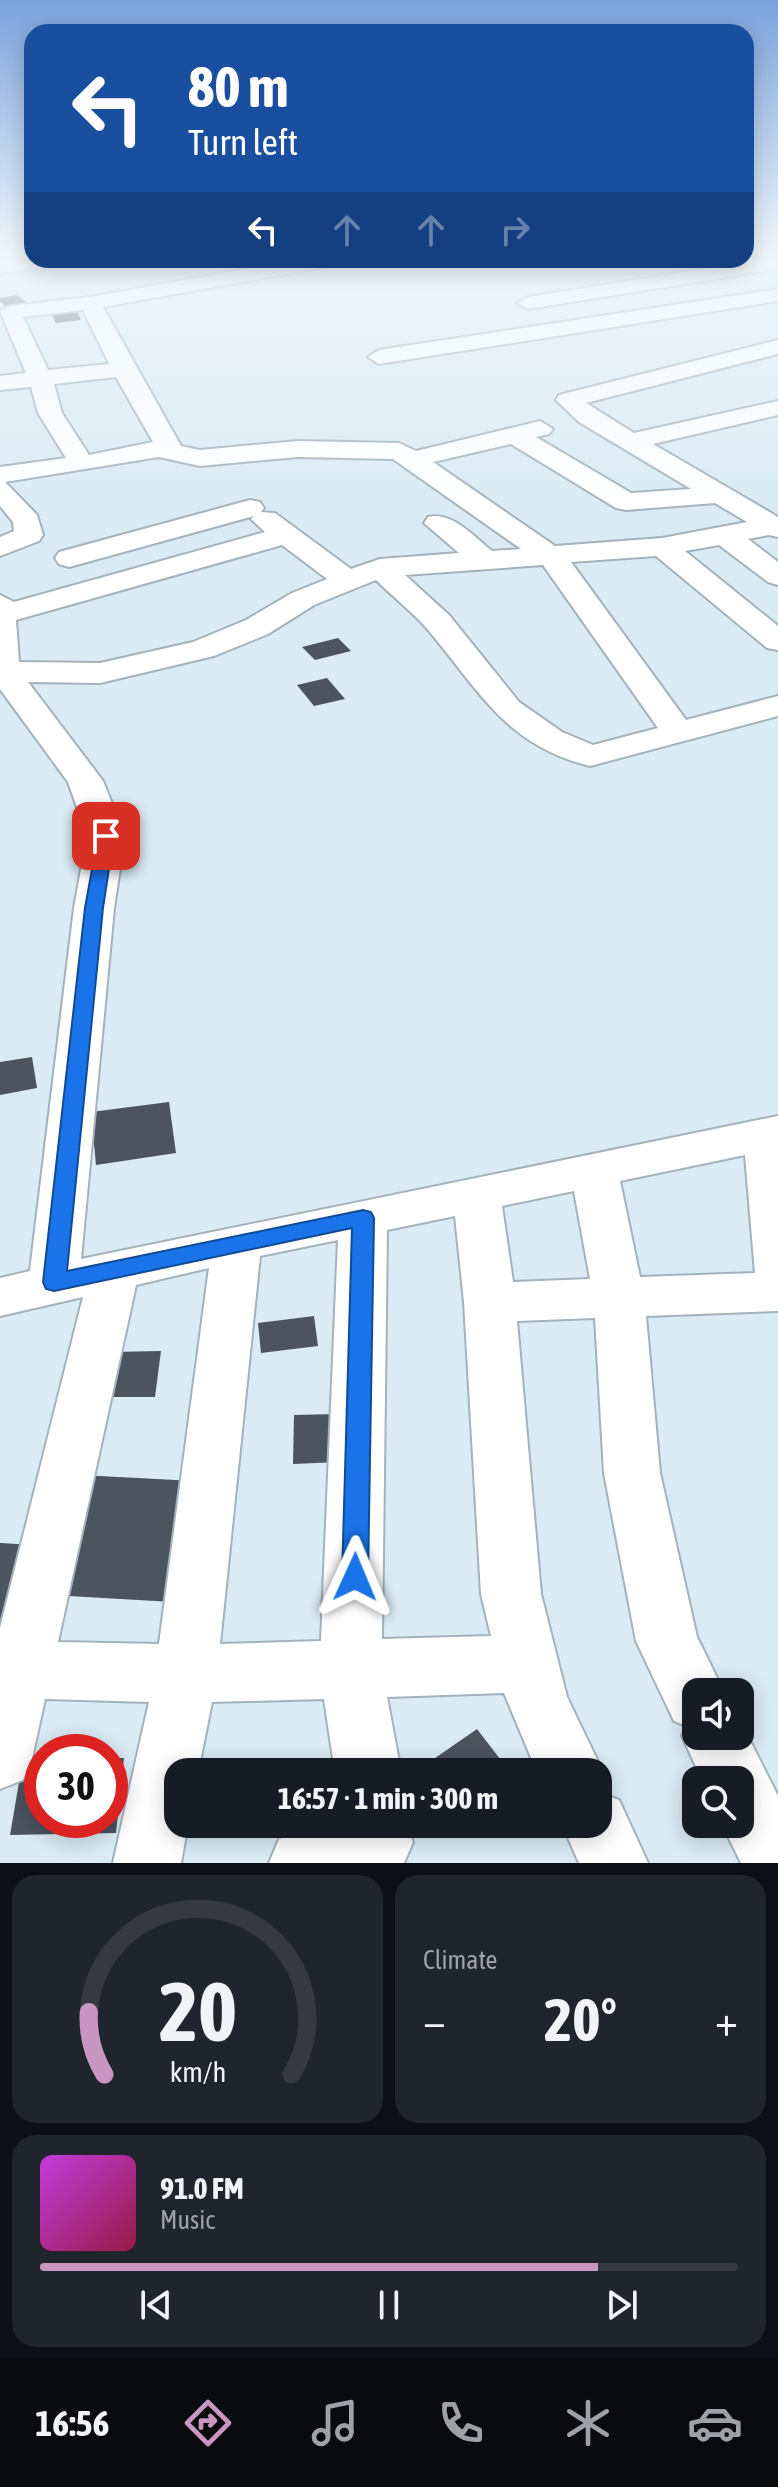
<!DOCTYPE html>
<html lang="en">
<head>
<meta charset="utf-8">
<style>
	:root { --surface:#171b24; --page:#20242c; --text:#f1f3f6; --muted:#9ea1a6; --line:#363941; --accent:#c996c1 }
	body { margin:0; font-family:"Asap Condensed",sans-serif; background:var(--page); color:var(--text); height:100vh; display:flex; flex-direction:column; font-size:30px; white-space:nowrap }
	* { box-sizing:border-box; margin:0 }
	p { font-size:26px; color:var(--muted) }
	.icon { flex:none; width:44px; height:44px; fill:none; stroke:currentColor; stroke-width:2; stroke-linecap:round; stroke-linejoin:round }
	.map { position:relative; height:1863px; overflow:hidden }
	.details { display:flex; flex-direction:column; gap:12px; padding:12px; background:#0d0f14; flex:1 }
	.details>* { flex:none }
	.banner { position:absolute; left:24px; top:24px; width:730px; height:244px; border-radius:24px; box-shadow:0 4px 20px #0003; background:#1a4fa0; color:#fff; overflow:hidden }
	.buttons { position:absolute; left:682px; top:1678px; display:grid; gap:16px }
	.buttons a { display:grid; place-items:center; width:72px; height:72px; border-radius:16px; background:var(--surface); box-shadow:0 4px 20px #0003; font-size:40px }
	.speed { position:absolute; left:24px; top:1734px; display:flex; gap:16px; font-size:40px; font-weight:700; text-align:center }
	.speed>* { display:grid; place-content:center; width:104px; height:104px; border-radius:50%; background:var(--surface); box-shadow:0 4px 20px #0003; line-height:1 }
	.speed .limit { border:12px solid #d22; background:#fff; color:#111 }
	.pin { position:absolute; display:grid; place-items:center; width:68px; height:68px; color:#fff; margin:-34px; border-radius:16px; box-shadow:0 4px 12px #0006 }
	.me { position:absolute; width:88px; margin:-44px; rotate:1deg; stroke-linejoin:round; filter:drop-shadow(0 0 6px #0008) }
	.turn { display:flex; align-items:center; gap:28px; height:168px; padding:0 32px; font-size:36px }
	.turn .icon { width:104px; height:104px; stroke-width:2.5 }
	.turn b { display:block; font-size:56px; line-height:68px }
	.lanes { display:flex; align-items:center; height:76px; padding:0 32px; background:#0003; justify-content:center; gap:40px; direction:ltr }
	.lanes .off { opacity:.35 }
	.big { font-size:60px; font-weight:700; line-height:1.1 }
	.details .card { flex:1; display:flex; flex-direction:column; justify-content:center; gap:12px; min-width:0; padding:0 28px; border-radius:24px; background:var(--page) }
	.details .dial { align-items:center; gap:0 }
	.dial svg { height:208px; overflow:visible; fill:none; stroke:var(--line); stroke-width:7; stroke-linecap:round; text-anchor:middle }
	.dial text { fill:var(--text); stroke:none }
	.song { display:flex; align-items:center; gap:24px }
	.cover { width:96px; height:96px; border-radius:12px; background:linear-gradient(135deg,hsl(290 70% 55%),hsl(340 70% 35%)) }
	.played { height:8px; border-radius:4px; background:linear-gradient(90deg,var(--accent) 80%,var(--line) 80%) }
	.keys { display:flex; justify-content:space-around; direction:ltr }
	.heat { display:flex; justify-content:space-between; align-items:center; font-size:44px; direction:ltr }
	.details .tiles { flex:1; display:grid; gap:12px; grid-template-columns:1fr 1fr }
	.card:last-child { grid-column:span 2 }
	.trip { position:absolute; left:164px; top:1758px; width:448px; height:80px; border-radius:24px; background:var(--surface); box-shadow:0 4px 20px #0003; font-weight:700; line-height:80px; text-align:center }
	.menu { display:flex; height:128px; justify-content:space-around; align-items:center; background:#090b0e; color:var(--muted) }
	.menu .icon { width:56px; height:56px }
	.menu .current { color:var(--accent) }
	.menu b { font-size:36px; color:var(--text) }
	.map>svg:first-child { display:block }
	.building { fill:#4b545f }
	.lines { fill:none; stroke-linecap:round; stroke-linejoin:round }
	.minor-casing { stroke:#a3b2bc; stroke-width:4 }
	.major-casing { stroke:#a3b2bc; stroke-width:4 }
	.minor { fill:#fff; fill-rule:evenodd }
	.major { fill:#fff; fill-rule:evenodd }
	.route { fill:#1a73e8; stroke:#114b97; stroke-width:2 }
</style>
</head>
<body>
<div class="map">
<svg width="778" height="1863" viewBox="0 0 778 1863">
	<rect width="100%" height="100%" fill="#daebf5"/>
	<g class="building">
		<polygon points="17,295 30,305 8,308 0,302 0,298"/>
		<polygon points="77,312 81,320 56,323 52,315"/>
		<polygon points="338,638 351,651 315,660 302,647"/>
		<polygon points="327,678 345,699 314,706 297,685"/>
		<polygon points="32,1057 37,1088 0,1095 0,1062"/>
		<polygon points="169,1102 176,1153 96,1165 91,1112"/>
		<polygon points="314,1316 318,1346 261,1353 258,1323"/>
		<polygon points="161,1351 155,1397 106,1397 112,1352"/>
		<polygon points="338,1414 339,1462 293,1464 294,1415"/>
		<polygon points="80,1475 195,1481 173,1602 51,1595"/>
		<polygon points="0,1543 35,1545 0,1639"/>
		<polygon points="477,1729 510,1772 415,1772"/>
		<polygon points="110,1758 124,1758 116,1833 10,1835 23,1759 42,1759 42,1820 110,1820"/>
	</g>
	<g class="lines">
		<defs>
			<g id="minor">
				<polygon points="778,257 778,269 528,309 517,303 528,297"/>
				<path d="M296,260H340L330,266L103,307L181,446L200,450L298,441L399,443L416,451L540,421L553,429L549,434L536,437L631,493L691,489L579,422L556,400L559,395L778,340V354L586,403L634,433L778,401V415L653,444L778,517V537L769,535L748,539L778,562V585L768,582L719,545L685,551L778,626V650L767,648L656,556L571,562L686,720L778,696V716L590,766C507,746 480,692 429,631C414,613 393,597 376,580L314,605L268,634L214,656L100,683L28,682L103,781L125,836L114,908L81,1259L778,1116V1311L646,1316L660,1473L697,1637L724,1692H696V1736H740V1721L778,1796V1863H741L722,1824H740V1780H702L682,1736L686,1726L674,1721L636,1641L604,1473L595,1318L517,1321L541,1594L567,1697L603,1772L598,1783V1772H537L504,1693L387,1697L401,1772H335L324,1699L212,1702L198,1772H178V1824H188L181,1863H113L149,1702L45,1699L32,1758L23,1780L0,1789V1628L83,1297L0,1316V1278L30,1271L74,908L87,836L68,782L0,689V595L14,602L265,532L251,519L254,516L69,567L59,564L55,558L59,552L250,500L260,502L264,508L261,512L275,513L351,569L380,559L459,553L424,523L428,517C452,511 474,537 492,551L521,549L393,459L298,457L200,466L159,457L5,482L37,515L43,535L39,541L0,556V537L14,531L13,522L0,506V467L66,458L38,413L31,387L0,390V376L26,373L0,311L10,306L90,297ZM83,310L109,364L48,370L23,317ZM116,377L153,442L89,455L62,413L54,384ZM511,444L616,508L626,510L715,503L747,522L662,538L555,546L433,462ZM282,545L327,579L292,593L246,620L193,642L100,663L19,662L16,620ZM543,565L658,728L593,745L562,732L519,702L449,615L405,575ZM745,1155L755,1273L640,1277L620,1181ZM574,1191L590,1279L513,1282L502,1206ZM455,1216L464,1302L481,1594L491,1636L382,1639L387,1230ZM338,1240L321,1641L220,1644L260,1256ZM209,1268L159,1644L58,1642L136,1285Z"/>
				<polygon points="778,289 778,301 379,364 368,357 379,350"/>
				<polygon points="598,1792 619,1800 648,1863 579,1863 562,1824 598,1824"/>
				<polygon points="322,1824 405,1824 413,1842 404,1863 269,1863 279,1839"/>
			</g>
			<polygon id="major" points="32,255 32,260 60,260 49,267 0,273 0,259"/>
		</defs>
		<use href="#minor" class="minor-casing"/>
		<use href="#major" class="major-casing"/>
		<use href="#minor" class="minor"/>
		<use href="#major" class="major"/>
	</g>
	<linearGradient id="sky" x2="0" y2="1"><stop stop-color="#7ba1dc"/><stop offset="0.49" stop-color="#eef6fa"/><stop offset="1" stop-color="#eef6fa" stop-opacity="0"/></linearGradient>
	<rect width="778" height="514" fill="url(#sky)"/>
	<polygon class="route" points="106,831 114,836 103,908 67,1271 363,1210 371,1212 374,1218 368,1577 365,1585 355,1589 345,1585 342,1577 352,1228 54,1291 46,1289 43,1282 85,908 98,836"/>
</svg>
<div class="buttons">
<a><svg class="icon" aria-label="sound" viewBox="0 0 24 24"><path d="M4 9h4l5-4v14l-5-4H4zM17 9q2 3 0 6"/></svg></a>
<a><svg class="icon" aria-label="search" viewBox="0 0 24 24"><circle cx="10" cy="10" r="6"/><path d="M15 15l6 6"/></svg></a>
</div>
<div class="speed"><div class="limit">30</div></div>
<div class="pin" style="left:106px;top:836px;background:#d93025"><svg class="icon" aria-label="arrive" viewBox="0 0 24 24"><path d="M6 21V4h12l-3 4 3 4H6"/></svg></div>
<svg class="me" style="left:355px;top:1577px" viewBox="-20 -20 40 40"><path d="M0-17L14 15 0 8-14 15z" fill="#1a73e8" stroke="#fff" stroke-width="4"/></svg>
<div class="trip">16:57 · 1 min · 300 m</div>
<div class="banner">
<div class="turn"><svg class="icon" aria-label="left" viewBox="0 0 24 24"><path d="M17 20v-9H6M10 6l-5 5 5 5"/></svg><div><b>80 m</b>Turn left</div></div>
<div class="lanes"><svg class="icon" aria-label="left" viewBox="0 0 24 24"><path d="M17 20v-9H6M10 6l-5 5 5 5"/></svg><svg class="icon off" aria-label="ahead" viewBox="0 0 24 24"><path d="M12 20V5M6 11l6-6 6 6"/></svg><svg class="icon off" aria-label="ahead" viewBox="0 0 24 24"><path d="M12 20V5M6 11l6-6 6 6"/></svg><svg class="icon off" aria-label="right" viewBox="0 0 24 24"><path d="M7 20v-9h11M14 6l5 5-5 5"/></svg></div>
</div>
</div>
<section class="details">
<div class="tiles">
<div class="card dial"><svg viewBox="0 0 100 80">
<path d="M14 69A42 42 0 1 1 86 69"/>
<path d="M14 69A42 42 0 0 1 8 45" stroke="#c996c1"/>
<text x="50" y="56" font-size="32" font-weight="700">20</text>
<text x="50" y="72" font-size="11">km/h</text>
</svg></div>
<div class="card"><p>Climate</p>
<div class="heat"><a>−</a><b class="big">20°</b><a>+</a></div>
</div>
<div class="card">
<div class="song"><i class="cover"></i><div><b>91.0 FM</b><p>Music</p></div></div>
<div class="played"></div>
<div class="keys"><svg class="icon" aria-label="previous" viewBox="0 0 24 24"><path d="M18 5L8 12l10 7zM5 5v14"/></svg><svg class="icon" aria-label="pause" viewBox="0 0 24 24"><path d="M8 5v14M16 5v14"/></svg><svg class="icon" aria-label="next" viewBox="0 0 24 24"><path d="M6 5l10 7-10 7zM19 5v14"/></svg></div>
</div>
</div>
</section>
<nav class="menu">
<b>16:56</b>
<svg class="icon current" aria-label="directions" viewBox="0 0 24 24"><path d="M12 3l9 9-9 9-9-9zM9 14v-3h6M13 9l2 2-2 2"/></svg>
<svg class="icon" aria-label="music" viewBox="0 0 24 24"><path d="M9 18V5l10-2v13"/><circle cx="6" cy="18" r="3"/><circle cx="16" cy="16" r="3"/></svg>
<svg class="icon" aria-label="phone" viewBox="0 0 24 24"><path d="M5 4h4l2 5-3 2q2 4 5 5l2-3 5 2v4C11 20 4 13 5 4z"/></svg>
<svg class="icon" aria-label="climate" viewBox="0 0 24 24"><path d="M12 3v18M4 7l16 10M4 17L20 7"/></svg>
<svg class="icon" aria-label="car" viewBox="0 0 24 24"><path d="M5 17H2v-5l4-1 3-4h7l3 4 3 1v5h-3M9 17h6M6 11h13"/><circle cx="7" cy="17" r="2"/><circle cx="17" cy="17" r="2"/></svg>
</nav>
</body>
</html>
